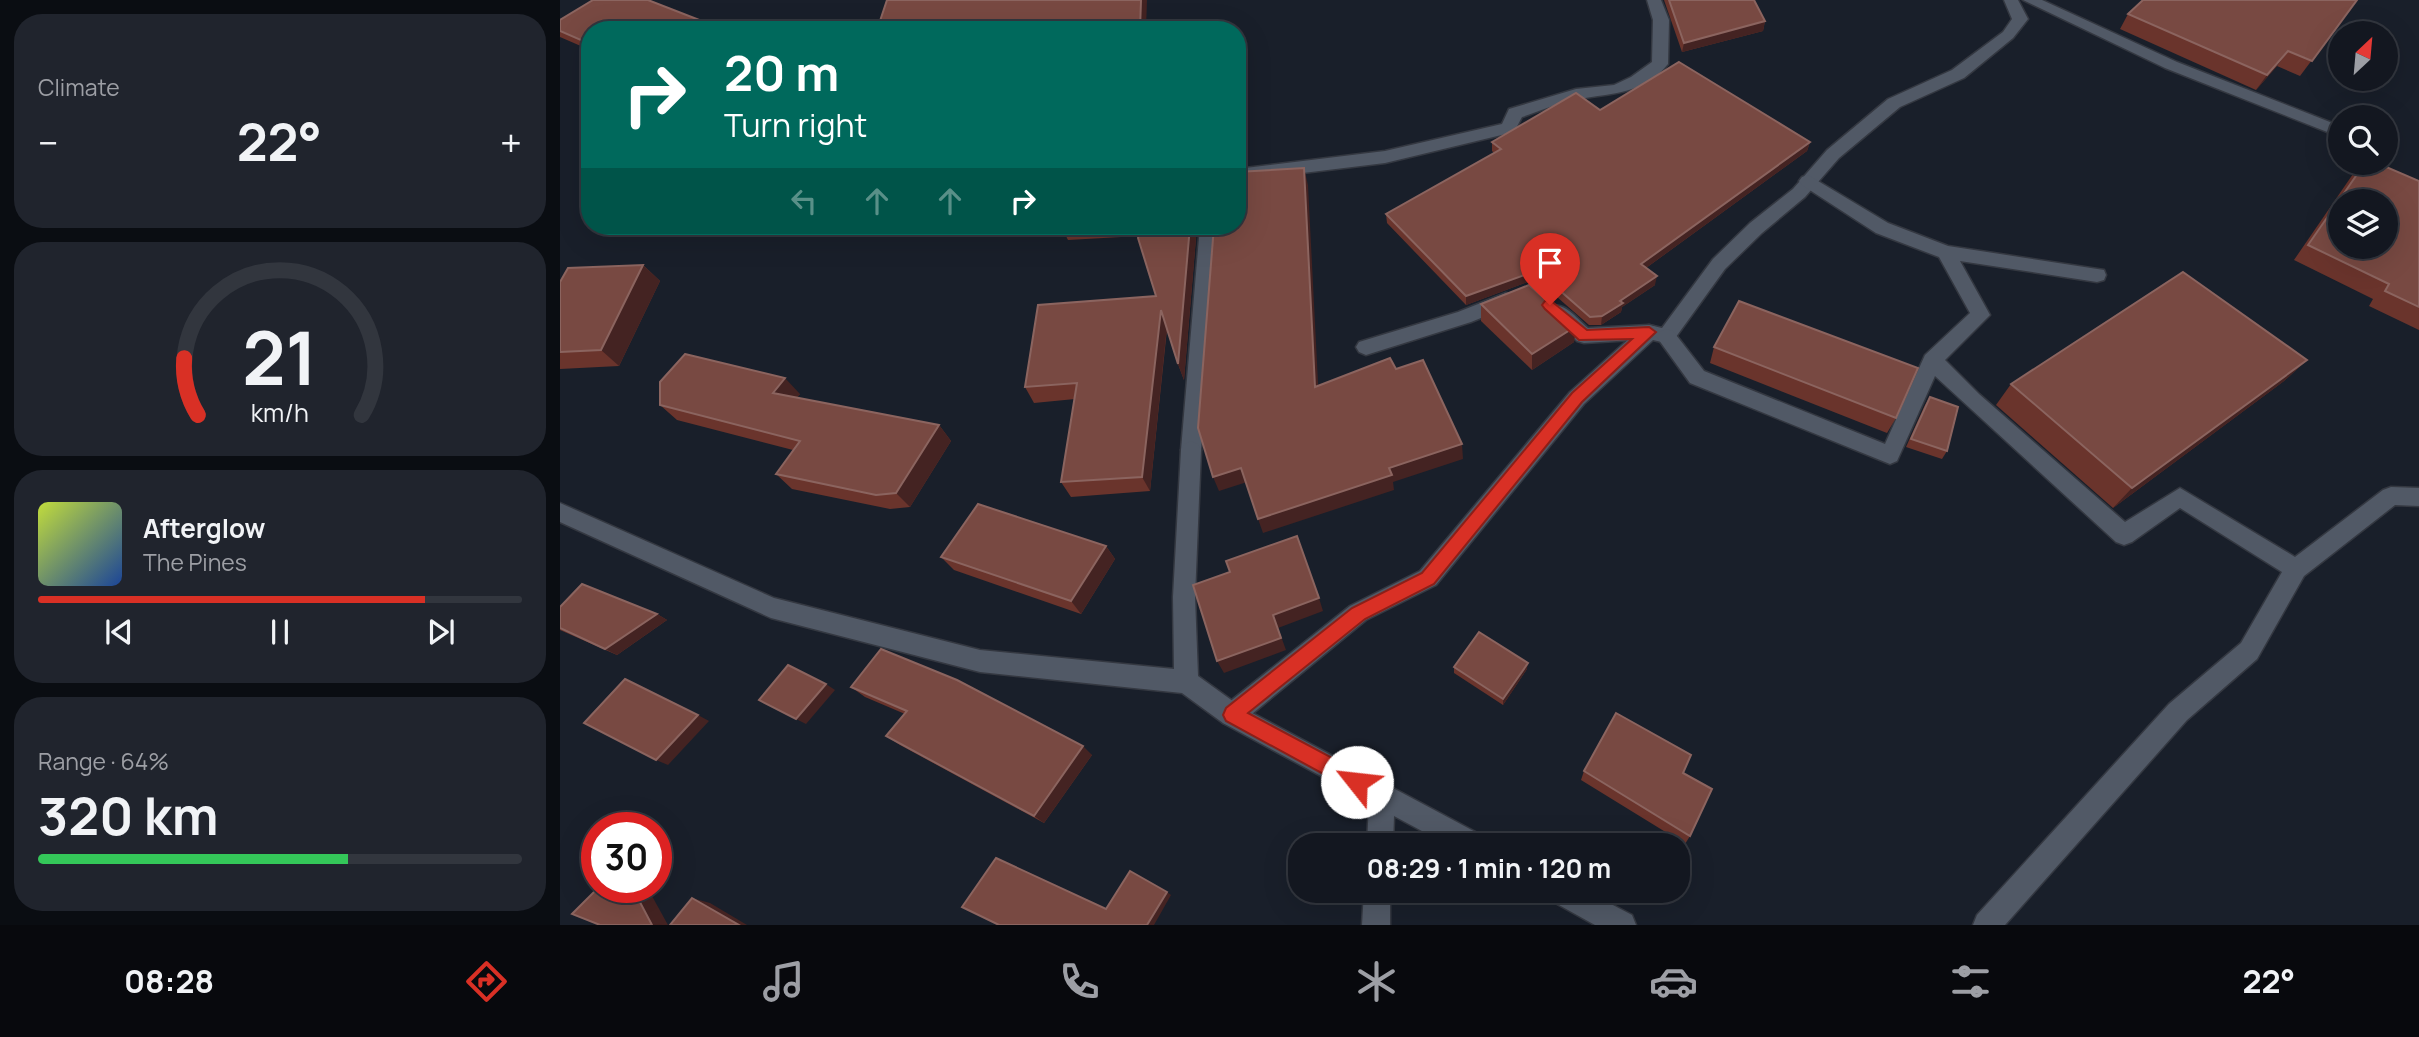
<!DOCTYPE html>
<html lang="en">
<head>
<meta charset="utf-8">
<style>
	:root { --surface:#131720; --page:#20242d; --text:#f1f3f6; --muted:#9d9fa5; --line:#32363e; --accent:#d93025 }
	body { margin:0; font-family:Manrope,sans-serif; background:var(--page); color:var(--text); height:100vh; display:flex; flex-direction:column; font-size:26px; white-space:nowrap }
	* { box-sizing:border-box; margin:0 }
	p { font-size:23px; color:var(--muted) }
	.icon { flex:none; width:38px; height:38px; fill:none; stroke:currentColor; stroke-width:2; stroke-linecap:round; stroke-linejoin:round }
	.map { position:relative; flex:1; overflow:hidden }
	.side { display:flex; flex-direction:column; gap:14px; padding:14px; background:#0a0d12; width:560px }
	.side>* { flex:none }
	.guide { position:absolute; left:21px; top:21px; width:665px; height:214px; border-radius:28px; box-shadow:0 7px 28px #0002,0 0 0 2px var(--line); background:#00695c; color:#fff; overflow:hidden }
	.needle { width:46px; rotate:26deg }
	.controls { position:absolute; left:1768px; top:21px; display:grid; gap:14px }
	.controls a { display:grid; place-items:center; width:70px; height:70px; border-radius:50%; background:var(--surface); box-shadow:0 7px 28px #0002,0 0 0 2px var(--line); font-size:35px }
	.speed { position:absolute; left:21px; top:812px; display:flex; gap:14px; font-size:35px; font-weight:700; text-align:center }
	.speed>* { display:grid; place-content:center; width:91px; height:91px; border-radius:50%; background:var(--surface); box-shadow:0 7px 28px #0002,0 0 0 2px var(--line); line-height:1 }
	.speed .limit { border:10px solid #d22; background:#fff; color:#111 }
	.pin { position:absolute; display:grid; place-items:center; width:60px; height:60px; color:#fff; margin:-72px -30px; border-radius:50% 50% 50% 0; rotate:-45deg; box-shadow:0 0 7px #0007 }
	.pin .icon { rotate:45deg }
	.me { position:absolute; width:77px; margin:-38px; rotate:299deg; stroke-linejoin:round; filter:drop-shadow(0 0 5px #0008) }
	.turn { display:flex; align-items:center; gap:24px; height:147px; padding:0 28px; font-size:32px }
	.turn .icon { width:91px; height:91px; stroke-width:2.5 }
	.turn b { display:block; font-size:49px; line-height:60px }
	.lanes { display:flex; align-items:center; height:66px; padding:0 28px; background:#0003; justify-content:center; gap:35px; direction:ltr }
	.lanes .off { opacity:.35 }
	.big { font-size:52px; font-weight:700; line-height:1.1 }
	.side .tile { flex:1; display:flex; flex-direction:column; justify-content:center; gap:10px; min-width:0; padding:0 24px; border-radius:28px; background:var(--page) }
	.side .dial { align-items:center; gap:0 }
	.dial svg { height:182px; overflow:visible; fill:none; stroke:var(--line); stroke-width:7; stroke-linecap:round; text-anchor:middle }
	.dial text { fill:var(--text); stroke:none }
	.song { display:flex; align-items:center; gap:21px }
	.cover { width:84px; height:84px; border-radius:10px; background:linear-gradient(135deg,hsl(70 70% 55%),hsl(220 70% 35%)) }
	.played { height:7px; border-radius:4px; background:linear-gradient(90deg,var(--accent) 80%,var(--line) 80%) }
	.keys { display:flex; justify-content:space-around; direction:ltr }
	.heat { display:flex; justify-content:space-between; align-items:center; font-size:38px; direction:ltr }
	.charge { height:10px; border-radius:5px; background:linear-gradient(90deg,#34c759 64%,var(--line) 0) }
	.trip { position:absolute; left:728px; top:833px; width:402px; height:70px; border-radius:28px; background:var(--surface); box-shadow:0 7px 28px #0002,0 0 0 2px var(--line); font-weight:700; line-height:70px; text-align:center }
	.tab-bar { display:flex; height:112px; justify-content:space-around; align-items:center; background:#08090d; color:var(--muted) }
	.tab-bar .icon { width:49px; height:49px }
	.tab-bar .current { color:var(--accent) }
	.tab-bar b { font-size:32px; color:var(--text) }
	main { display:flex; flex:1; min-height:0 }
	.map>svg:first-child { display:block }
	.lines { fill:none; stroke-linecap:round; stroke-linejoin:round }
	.lane-casing { stroke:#343841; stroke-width:3 }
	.street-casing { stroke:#343841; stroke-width:3 }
	.lane { fill:#515966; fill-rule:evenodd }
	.street { fill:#515966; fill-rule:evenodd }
	.wall { fill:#6a342c }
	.shaded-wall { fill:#442322 }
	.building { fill:#784942; stroke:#8b645f; stroke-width:2; fill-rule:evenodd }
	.route { fill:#d93025; stroke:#8d1f18; stroke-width:2 }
</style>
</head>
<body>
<main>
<section class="side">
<div class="tile"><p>Climate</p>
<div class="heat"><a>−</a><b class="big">22°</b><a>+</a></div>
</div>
<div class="tile dial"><svg viewBox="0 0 100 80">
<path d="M14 69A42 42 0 1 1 86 69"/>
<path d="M14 69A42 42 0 0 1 8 44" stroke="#d93025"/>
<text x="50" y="56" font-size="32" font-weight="700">21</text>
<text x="50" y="72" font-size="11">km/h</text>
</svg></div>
<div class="tile">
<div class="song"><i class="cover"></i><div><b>Afterglow</b><p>The Pines</p></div></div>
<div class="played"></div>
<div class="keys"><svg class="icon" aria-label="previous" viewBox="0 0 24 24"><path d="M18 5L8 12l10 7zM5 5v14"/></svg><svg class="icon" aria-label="pause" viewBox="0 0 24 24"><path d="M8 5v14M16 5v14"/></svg><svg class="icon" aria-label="next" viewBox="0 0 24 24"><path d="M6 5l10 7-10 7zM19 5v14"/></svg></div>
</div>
<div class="tile"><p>Range · 64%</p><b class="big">320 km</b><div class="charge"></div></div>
</section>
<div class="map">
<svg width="1859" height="925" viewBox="0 0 1859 925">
	<rect width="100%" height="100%" fill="#191f2a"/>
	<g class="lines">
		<defs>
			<g id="lane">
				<path d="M1087,0H1101L1109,20L1108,64C1084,94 1053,93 1019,99C1000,102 980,111 962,117L954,132L825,163L677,181V169L825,151L942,124L949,109L1016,89L1054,85L1071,77L1092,62L1093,20Z"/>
				<polygon points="1444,0 1458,0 1468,19 1453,38 1404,78 1340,107 1279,158 1245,197 1202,233 1165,269 1113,341 1106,343 1093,340 1024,404 876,585 806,620 681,723 672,727 663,723 660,715 663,707 790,606 860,571 1010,392 1082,327 1089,325 1102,328 1153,259 1190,223 1233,189 1267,150 1328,99 1392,70 1443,32 1452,19"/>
				<polygon points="1463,0 1482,0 1617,62 1780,126 1780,137 1605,68"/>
				<polygon points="640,226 658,226 641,450 638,456 631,459 624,456 621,450"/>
			</g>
			<g id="street">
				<path d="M1248,175L1328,223L1388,246L1544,270L1546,275L1544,280L1537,282L1400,261L1430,315L1385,360L1419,394L1565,522L1620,488L1735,557L1823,490L1831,487L1859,488V506L1835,505L1744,576L1697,659L1627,720L1445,925H1413L1417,915L1609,704L1681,643L1722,572L1620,508L1572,542L1564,545L1556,542L1375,376L1337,461L1330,464L1130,383L1096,336L1089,339L1024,343L1017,341L987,311L989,306C1005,301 1017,319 1028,328L1089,325L1096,327L1099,332L1106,329L1113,331L1144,371L1325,444L1365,355L1410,313L1379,257L1316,233L1242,185L1239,181L1242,177Z"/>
				<polygon points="946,293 953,295 955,300 953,305 911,322 806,355 799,352 796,347 799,342 898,312"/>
				<polygon points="631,441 638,444 641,450 635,597 638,676 681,707 923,836 927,845 888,845 834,816 833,845 807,845 809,802 663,723 622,693 420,672 211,618 0,522 0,503 214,598 420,650 614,669 613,597 621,450 624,444"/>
				<polygon points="804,891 830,891 830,925 802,925"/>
				<polygon points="986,891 1026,891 1072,915 1076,925 1035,925 990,900"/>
			</g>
		</defs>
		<use href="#lane" class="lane-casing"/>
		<use href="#street" class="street-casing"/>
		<use href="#lane" class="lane"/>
		<use href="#street" class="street"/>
	</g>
	<g class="wall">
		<polygon points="1104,0 1194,0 1205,21 1203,31 1122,52"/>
		<polygon points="1797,0 1740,76 1717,66 1696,90 1560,29 1568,14"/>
		<polygon points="0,20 30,30 30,50 0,37"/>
		<polygon points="1040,110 1250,142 1247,151 1086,268 1095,285 1062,307 1061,312 1041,325 1029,325 981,283 973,280 906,305 827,223 826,214 934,153 932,151 932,142"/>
		<polygon points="1804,163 1817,163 1859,181 1859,330 1809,306 1813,299 1734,260 1793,174"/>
		<polygon points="501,226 637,226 624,380 618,364 607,329 590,491 511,497 501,482 515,399 474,403 465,387 596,296 579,236 508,240"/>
		<polygon points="83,265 100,281 59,366 0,369 0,282"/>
		<polygon points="921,304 1016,326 1014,342 972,370 921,321"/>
		<polygon points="1154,347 1336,418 1327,433 1150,363"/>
		<polygon points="1747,360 1724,381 1553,508 1436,405 1451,384"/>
		<polygon points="240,394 236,398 379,425 391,441 350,507 330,509 232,489 216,474 233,450 117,420 100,405"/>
		<polygon points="1370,397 1387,451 1382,459 1346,447 1365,405"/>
		<polygon points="546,546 555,559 521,614 394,570 381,557"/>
		<polygon points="0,607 97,614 107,620 57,655 0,630"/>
		<polygon points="894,667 967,669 943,705 894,673"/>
		<polygon points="291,687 532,755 484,823 340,745 326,736 345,714 305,697"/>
		<polygon points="1024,771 1130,836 1125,844 1021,780"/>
	</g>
	<g class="shaded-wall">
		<polygon points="581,0 587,0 586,30 580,30"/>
		<polygon points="1205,21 1203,31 1122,52 1124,43"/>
		<polygon points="1728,51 1717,66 1696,90 1707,75"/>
		<polygon points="1250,142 1247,151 1079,273 1081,264"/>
		<polygon points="744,168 748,185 759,402 755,387"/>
		<polygon points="630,226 637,226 624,380 618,364"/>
		<polygon points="83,265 100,281 59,366 41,350"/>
		<polygon points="973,272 973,280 906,305 906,296"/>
		<polygon points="1097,276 1095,285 1062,307 1061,312 1041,325 1042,316 1060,301"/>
		<polygon points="601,310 607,326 590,491 582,477"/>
		<polygon points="1016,326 1014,342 972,370 972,354"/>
		<polygon points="1747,360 1724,381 1553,508 1572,488"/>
		<polygon points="225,378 240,394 228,409 213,393"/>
		<polygon points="379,425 391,441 350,507 336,493"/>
		<polygon points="902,444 903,459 833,482 834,490 703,533 698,519 829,468"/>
		<polygon points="681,468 687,482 659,491 653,477"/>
		<polygon points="546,546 555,559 521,614 511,601"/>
		<polygon points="759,598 763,611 718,628 726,650 664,673 657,661 713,615"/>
		<polygon points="97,614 107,620 57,655 45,649"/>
		<polygon points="968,663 967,669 943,705 943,699"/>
		<polygon points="266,684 275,690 246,724 236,719"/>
		<polygon points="138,715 149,721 108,765 96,760"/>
		<polygon points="523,746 532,755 484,823 474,816"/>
		<polygon points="72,887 87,887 108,925 92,925"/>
		<polygon points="607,892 611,895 594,925 587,925"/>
		<polygon points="132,898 150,903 187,925 179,925"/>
	</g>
	<g class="building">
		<polygon points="33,0 88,0 165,30 30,30 30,44 0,31 0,20"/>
		<polygon points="327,0 581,0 580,30 317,30"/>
		<polygon points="1109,0 1194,0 1205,21 1124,43"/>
		<polygon points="1583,0 1797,0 1752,61 1728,51 1707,75 1568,14"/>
		<polygon points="1119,62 1250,142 1081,264 1097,276 1060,301 1063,303 1042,316 1030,317 981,274 973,272 906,296 826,214 941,149 932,142 1016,93 1040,110"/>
		<path d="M1805,163H1817L1859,181V307L1825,291L1829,284L1748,245ZM1780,201H1825V247H1780Z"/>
		<polygon points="744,168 755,387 830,358 836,369 863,360 902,444 829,468 832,475 698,519 681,468 653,477 638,428 654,226 677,226 677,172"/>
		<polygon points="581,226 630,226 618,364 601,310 582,477 501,482 517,383 465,387 478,305 596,296 578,238"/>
		<polygon points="83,265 41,350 0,352 0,282 8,268"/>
		<polygon points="1623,272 1747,360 1572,488 1451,384"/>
		<polygon points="969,285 1016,326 972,354 921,304"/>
		<polygon points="1179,301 1358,368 1336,418 1154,347"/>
		<polygon points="125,354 225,378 213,393 379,425 336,493 316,495 216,474 240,441 100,405 100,382"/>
		<polygon points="1370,397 1398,407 1387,451 1351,439"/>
		<polygon points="418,504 546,546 511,601 381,557"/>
		<polygon points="737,536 759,598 713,615 721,638 657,661 633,585 670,572 666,561"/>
		<polygon points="22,584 97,614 45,649 0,628 0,607"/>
		<polygon points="919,632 968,663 943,699 894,667"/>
		<polygon points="321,649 397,680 523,746 474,816 326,736 347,711 291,687"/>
		<polygon points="228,665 266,684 236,719 199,700"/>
		<polygon points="65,679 138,715 96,760 24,723"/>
		<polygon points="1056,713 1131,755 1123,773 1152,789 1130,836 1024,771"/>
		<polygon points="436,858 546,909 570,871 607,892 587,925 439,925 402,907"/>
		<polygon points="39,887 72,887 92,925 40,925 12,914"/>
		<polygon points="132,898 179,925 110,925"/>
	</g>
	<polygon class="route" points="990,300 1027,330 1089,327 1096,332 1022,402 874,584 805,619 688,713 804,775 807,782 804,789 797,792 791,789 666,721 663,715 666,708 792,608 862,573 1012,393 1072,339 1019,340 985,309 982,305 985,301"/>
</svg>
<div class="controls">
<a><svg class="needle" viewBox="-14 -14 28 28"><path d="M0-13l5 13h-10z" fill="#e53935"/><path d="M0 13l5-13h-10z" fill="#9d9fa5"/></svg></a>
<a><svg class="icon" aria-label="search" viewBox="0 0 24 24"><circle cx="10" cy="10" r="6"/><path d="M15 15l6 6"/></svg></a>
<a><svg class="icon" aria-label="layers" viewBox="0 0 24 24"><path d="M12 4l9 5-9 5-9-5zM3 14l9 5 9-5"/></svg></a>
</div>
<div class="speed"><div class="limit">30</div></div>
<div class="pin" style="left:990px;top:305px;background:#d93025"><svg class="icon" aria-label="arrive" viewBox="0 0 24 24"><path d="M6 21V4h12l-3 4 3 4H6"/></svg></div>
<svg class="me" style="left:797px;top:782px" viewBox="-20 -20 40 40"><circle r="19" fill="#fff"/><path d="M0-13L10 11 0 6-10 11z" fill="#d93025"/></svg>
<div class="trip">08:29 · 1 min · 120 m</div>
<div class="guide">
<div class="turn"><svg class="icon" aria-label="right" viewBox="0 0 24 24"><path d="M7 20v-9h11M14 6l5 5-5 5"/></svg><div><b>20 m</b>Turn right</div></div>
<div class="lanes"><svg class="icon off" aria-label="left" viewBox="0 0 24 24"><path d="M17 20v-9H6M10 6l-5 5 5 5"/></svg><svg class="icon off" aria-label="ahead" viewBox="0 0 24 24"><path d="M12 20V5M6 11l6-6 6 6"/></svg><svg class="icon off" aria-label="ahead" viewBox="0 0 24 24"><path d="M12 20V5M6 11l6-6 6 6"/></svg><svg class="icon" aria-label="right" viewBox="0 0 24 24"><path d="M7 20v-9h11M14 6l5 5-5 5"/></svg></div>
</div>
</div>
</main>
<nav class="tab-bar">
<b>08:28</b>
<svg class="icon current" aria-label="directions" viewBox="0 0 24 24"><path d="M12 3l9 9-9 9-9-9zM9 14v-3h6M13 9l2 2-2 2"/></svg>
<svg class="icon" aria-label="music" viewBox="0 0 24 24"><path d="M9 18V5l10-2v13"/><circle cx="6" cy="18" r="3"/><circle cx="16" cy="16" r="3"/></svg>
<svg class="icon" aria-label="phone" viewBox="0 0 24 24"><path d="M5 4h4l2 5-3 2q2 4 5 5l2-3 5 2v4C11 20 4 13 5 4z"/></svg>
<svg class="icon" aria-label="climate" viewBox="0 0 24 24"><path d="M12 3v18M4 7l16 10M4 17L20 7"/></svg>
<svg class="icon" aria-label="car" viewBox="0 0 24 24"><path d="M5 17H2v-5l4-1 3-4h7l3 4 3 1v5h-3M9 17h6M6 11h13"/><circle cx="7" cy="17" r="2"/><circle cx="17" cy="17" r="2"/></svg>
<svg class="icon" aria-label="filters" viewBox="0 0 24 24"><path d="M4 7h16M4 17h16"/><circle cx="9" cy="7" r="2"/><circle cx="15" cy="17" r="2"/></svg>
<b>22°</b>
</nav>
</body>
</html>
